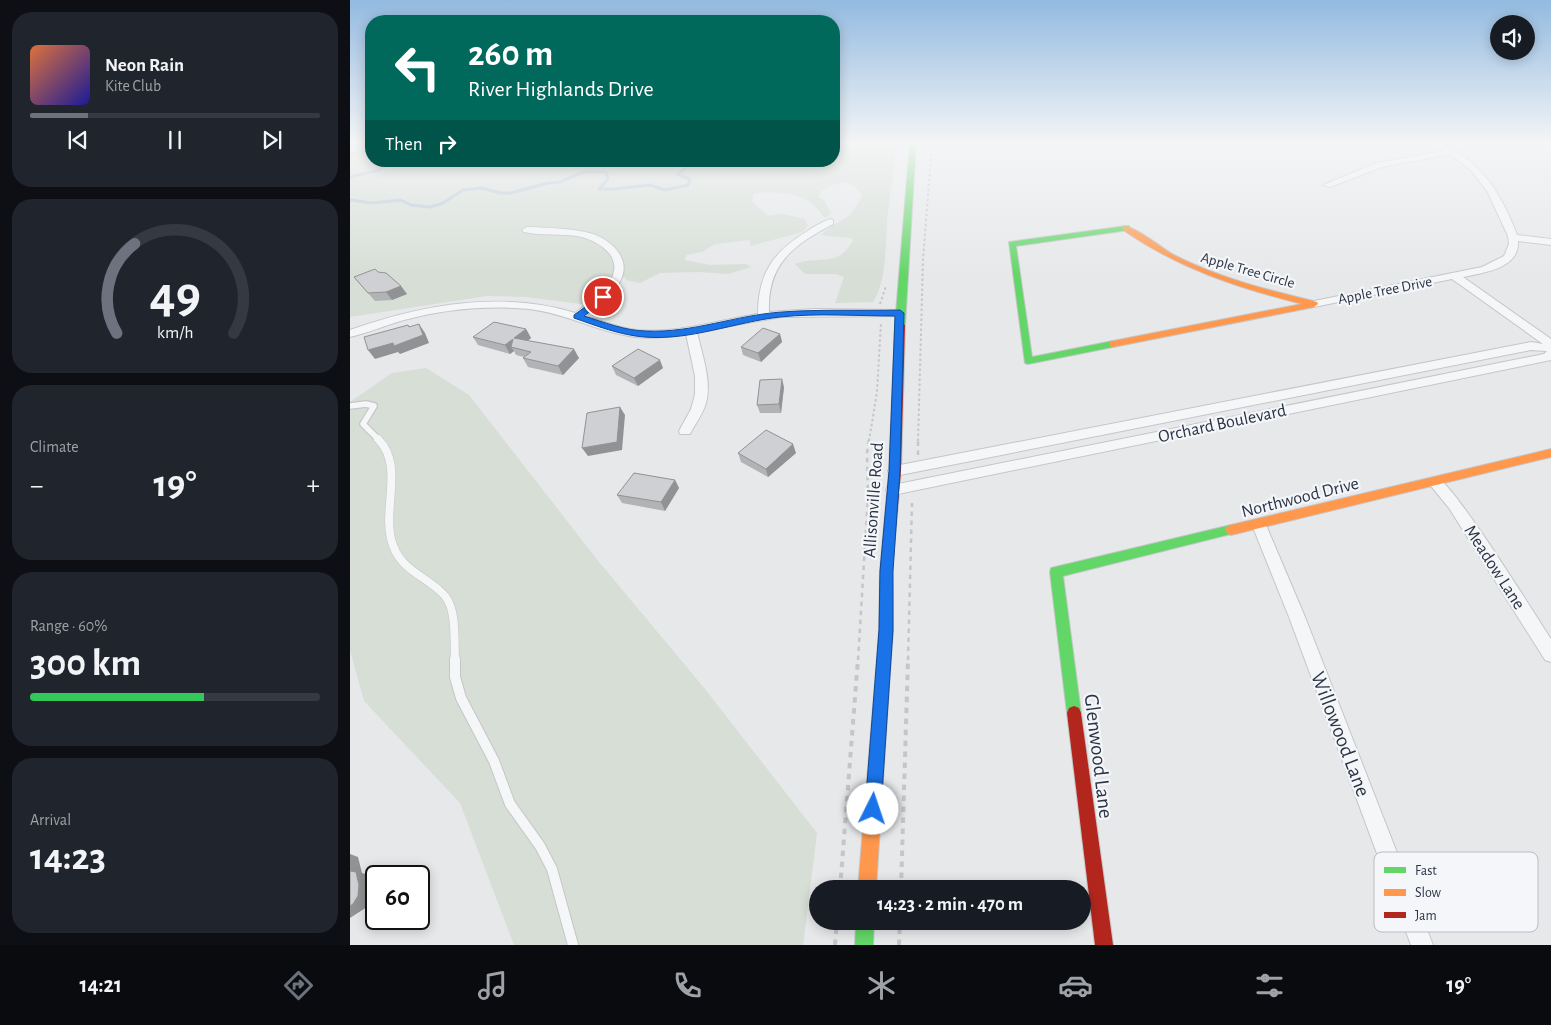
<!DOCTYPE html>
<html lang="en">
<head>
<meta charset="utf-8">
<style>
	:root { --surface:#171b24; --page:#20242c; --text:#f1f3f6; --muted:#9ea1a6; --line:#363941; --accent:#6c737f }
	body { margin:0; font-family:"Alegreya Sans",sans-serif; background:var(--page); color:var(--text); height:100vh; display:flex; flex-direction:column; font-size:19px; white-space:nowrap }
	* { box-sizing:border-box; margin:0 }
	p { font-size:16px; color:var(--muted) }
	.icon { flex:none; width:28px; height:28px; fill:none; stroke:currentColor; stroke-width:2; stroke-linecap:round; stroke-linejoin:round }
	.map { position:relative; flex:1; overflow:hidden }
	.panel { display:flex; flex-direction:column; gap:12px; padding:12px; background:#0d0f14; width:350px }
	.panel>* { flex:none }
	.top-card { position:absolute; left:15px; top:15px; width:475px; height:152px; border-radius:20px; box-shadow:0 2px 12px #0003; background:#00695c; color:#fff; overflow:hidden }
	.controls { position:absolute; left:1140px; top:15px; display:grid; gap:10px }
	.controls a { display:grid; place-items:center; width:45px; height:45px; border-radius:50%; background:var(--surface); box-shadow:0 2px 12px #0003; font-size:25px }
	.speed { position:absolute; left:15px; top:865px; display:flex; gap:10px; font-size:25px; font-weight:700; text-align:center }
	.speed>* { display:grid; place-content:center; width:65px; height:65px; border-radius:50%; background:var(--surface); box-shadow:0 2px 12px #0003; line-height:1 }
	.speed .limit { border:2px solid #111; border-radius:8px; background:#fff; color:#111 }
	.pin { position:absolute; display:grid; place-items:center; width:42px; height:42px; color:#fff; margin:-21px; border:2px solid #fff; border-radius:50%; box-shadow:0 1px 5px #0007 }
	.me { position:absolute; width:55px; margin:-28px; rotate:4deg; stroke-linejoin:round; filter:drop-shadow(0 0 4px #0008) }
	.turn { display:flex; align-items:center; gap:18px; height:105px; padding:0 20px; font-size:22px }
	.turn .icon { width:65px; height:65px; stroke-width:2.5 }
	.turn b { display:block; font-size:35px; line-height:42px }
	.then { display:flex; align-items:center; height:48px; padding:0 20px; background:#0003; gap:10px; font-size:19px }
	.big { font-size:38px; font-weight:700; line-height:1.1 }
	.panel .widget { flex:1; display:flex; flex-direction:column; justify-content:center; gap:8px; min-width:0; padding:0 18px; border-radius:20px; background:var(--page) }
	.panel .dial { align-items:center; gap:0 }
	.dial svg { height:130px; overflow:visible; fill:none; stroke:var(--line); stroke-width:7; stroke-linecap:round; text-anchor:middle }
	.dial text { fill:var(--text); stroke:none }
	.song { display:flex; align-items:center; gap:15px }
	.cover { width:60px; height:60px; border-radius:8px; background:linear-gradient(135deg,hsl(20 70% 55%),hsl(240 70% 35%)) }
	.played { height:5px; border-radius:2px; background:linear-gradient(90deg,var(--accent) 20%,var(--line) 20%) }
	.keys { display:flex; justify-content:space-around; direction:ltr }
	.heat { display:flex; justify-content:space-between; align-items:center; font-size:28px; direction:ltr }
	.charge { height:8px; border-radius:4px; background:linear-gradient(90deg,#34c759 60%,var(--line) 0) }
	.trip { position:absolute; left:459px; top:880px; width:282px; height:50px; border-radius:25px; background:var(--surface); box-shadow:0 2px 12px #0003; font-weight:700; line-height:50px; text-align:center }
	.tabs { display:flex; height:80px; justify-content:space-around; align-items:center; background:#090b0e; color:var(--muted) }
	.tabs .icon { width:35px; height:35px }
	.tabs .active { color:var(--accent) }
	.tabs b { font-size:22px; color:var(--text) }
	main { display:flex; flex:1; min-height:0 }
	.map>svg:first-child { display:block }
	.green { fill:#d6ded6 }
	.lines { fill:none; stroke-linecap:round; stroke-linejoin:round }
	.stream { stroke:#b4c4d5; stroke-width:3 }
	.lane-far2-casing { stroke:#c4c6c8; stroke-width:8 }
	.lane-far1-casing { stroke:#c4c6c8; stroke-width:9 }
	.lane-casing { stroke:#c4c6c8; stroke-width:12 }
	.street-casing { stroke:#c4c6c8; stroke-width:2 }
	.fast-casing { stroke:#c4c6c8; stroke-width:2 }
	.slow-casing { stroke:#c4c6c8; stroke-width:2 }
	.jam-casing { stroke:#c4c6c8; stroke-width:2 }
	.path-far2 { stroke:#c5c6ca; stroke-width:2; stroke-dasharray:2.5 2.5; stroke-linecap:butt }
	.path-far1 { stroke:#c5c6ca; stroke-width:2.5; stroke-dasharray:4.5 4.5; stroke-linecap:butt }
	.path { stroke:#c5c6ca; stroke-width:4; stroke-dasharray:5.5 5.5; stroke-linecap:butt }
	.lane-far2 { stroke:#f5f6f7; stroke-width:5.5 }
	.lane-far1 { stroke:#f5f6f7; stroke-width:8 }
	.lane { stroke:#f5f6f7; stroke-width:10 }
	.street { fill:#f5f6f7; fill-rule:evenodd }
	.fast { fill:#63d668; fill-rule:evenodd }
	.slow { fill:#ff974d; fill-rule:evenodd }
	.jam { fill:#b3261e; fill-rule:evenodd }
	.wall { fill:#b1b3b5 }
	.shaded-wall { fill:#909294 }
	.building { fill:#ced0d3; stroke:#909294 }
	.route { fill:#1a73e8; stroke:#114b97 }
	.labels { text-anchor:middle; stroke-width:4.5; stroke-linejoin:round; paint-order:stroke }
	.far-street-label { font-size:15px; fill:#2b3445; stroke:#f4f6f9 }
	.street-label { font-size:18px; fill:#2b3445; stroke:#f4f6f9 }
	.near-street-label { font-size:21px; fill:#2b3445; stroke:#f4f6f9 }
	.key { fill:#f4f6f9; stroke:#b8bcc3; stroke-width:1 }
	.key-label { font-size:14px; fill:#2b3445 }
</style>
</head>
<body>
<main>
<section class="panel">
<div class="widget">
<div class="song"><i class="cover"></i><div><b>Neon Rain</b><p>Kite Club</p></div></div>
<div class="played"></div>
<div class="keys"><svg class="icon" aria-label="previous" viewBox="0 0 24 24"><path d="M18 5L8 12l10 7zM5 5v14"/></svg><svg class="icon" aria-label="pause" viewBox="0 0 24 24"><path d="M8 5v14M16 5v14"/></svg><svg class="icon" aria-label="next" viewBox="0 0 24 24"><path d="M6 5l10 7-10 7zM19 5v14"/></svg></div>
</div>
<div class="widget dial"><svg viewBox="0 0 100 80">
<path d="M14 69A42 42 0 1 1 86 69"/>
<path d="M14 69A42 42 0 0 1 25 14" stroke="#6c737f"/>
<text x="50" y="56" font-size="32" font-weight="700">49</text>
<text x="50" y="72" font-size="11">km/h</text>
</svg></div>
<div class="widget"><p>Climate</p>
<div class="heat"><a>−</a><b class="big">19°</b><a>+</a></div>
</div>
<div class="widget"><p>Range · 60%</p><b class="big">300 km</b><div class="charge"></div></div>
<div class="widget"><p>Arrival</p><b class="big">14:23</b></div>
</section>
<div class="map">
<svg width="1201" height="945" viewBox="0 0 1201 945">
	<rect width="100%" height="100%" fill="#e6e8ea"/>
	<g class="green">
		<path d="M0,143H21V161H484V143H546C545,167 541,188 538,212C535,239 538,278 523,302L485,303L494,277L486,274H455L445,264C469,255 489,268 503,240L500,238L471,235C489,217 500,224 512,195C499,178 488,180 470,192L469,197L474,200L481,213L475,218C470,213 465,205 459,201C447,193 417,190 404,194L402,201L418,216L432,214L455,219L458,226L453,232L400,246V240L365,244L352,252L336,255L335,260L360,265L396,264L401,267L378,274L349,272L310,273L290,283L276,280L275,277L231,304L176,297L137,296L0,317Z"/>
		<polygon points="76,368 119,395 249,562 355,689 467,833 453,945 164,945 110,803 14,701 0,650 0,402 42,373"/>
	</g>
	<g class="lines">
		<g class="stream">
			<polyline points="0,155 21,149"/>
			<polyline points="0,177 29,170 43,161"/>
			<polyline points="0,200 22,203 51,200 61,205 80,207 93,203 113,190 132,188 150,193 161,193 198,183 210,182 234,172 256,172 258,179 249,189 265,189 300,185 315,190 338,185 340,179 328,174 337,167 355,161"/>
		</g>
		<defs>
			<polyline id="lane-far2" points="0,406 16,404 24,406 13,424 30,441"/>
			<path id="lane-far1" d="M28,439C54,465 33,507 41,539C49,572 77,575 95,596C107,610 104,643 105,660"/>
			<polyline id="lane" points="105,659 105,677 111,698 144,761 160,804 190,846 202,869 223,945"/>
			<g id="street">
				<path d="M1082,143C1092,142 1098,146 1107,152C1137,170 1155,202 1167,235L1201,239V245L1168,241C1170,269 1132,273 1113,277L1201,339V360L543,495L538,494L536,490L538,486L543,485L1194,354L1197,351L1181,350L545,476L540,475L538,471L540,467L545,466L1181,342L1193,344L1102,279L964,307L959,304L964,301L1132,267L1154,256L1159,244L1158,236L1137,191L1121,170L1100,154L1032,167L980,187L973,185L1027,163L1094,151Z"/>
				<path d="M480,219L483,220V224C444,245 417,263 419,312L465,309L550,310L555,313L550,316L431,317L347,332C352,355 362,380 356,403C353,414 345,424 340,434H330L329,431L341,409L345,394V376L336,334C320,337 303,339 286,337C250,333 216,313 179,309C137,305 95,309 54,320C36,325 18,333 0,337V330C72,305 150,290 225,313C242,301 278,277 259,253C252,245 242,240 232,237C213,233 193,236 174,232L172,230L177,227C199,228 222,228 243,234C253,238 262,243 268,252C287,277 254,302 235,316C252,321 269,328 287,330C327,334 369,320 408,314C408,274 423,252 456,232C463,227 472,222 480,219Z"/>
				<path d="M1086,477C1103,482 1185,615 1201,639V662L1195,660L1099,508L1081,486L1079,482L1081,478Z"/>
				<polygon points="909,519 914,521 916,525 955,617 1083,945 1061,945 939,617 902,525 904,521"/>
			</g>
			<g id="fast">
				<polygon points="560,143 566,143 555,325 550,328 545,325"/>
				<polygon points="776,226 779,226 779,230 666,246 682,357 763,341 768,344 763,347 678,364 675,363 659,242"/>
				<polygon points="881,525 885,527 887,530 885,533 713,576 731,713 729,718 724,720 719,718 717,713 700,572 701,568"/>
				<polygon points="506,921 524,921 523,945 505,945"/>
			</g>
			<g id="slow">
				<path d="M773,226C783,225 812,248 822,254C868,278 918,290 967,302L968,304L964,307L763,347L760,346V342L763,341L952,304C886,287 830,269 773,230Z"/>
				<polygon points="1201,449 1201,457 881,535 877,533 875,530 877,527 881,525"/>
				<polygon points="533,664 538,666 540,671 526,889 508,889 526,671 528,666"/>
			</g>
			<g id="jam">
				<polygon points="550,322 555,325 551,471 542,571 543,630 540,671 538,676 533,678 528,676 526,671 529,630 530,571 539,471 545,325"/>
				<polygon points="724,706 729,708 731,713 763,945 745,945 717,713 719,708"/>
			</g>
		</defs>
		<use href="#lane-far2" class="lane-far2-casing"/>
		<use href="#lane-far1" class="lane-far1-casing"/>
		<use href="#lane" class="lane-casing"/>
		<use href="#street" class="street-casing"/>
		<use href="#fast" class="fast-casing"/>
		<use href="#slow" class="slow-casing"/>
		<use href="#jam" class="jam-casing"/>
		<g class="path-far2">
			<polyline points="530,304 536,286"/>
			<polyline points="519,441 527,392 531,322"/>
			<polyline points="568,441 573,260 582,143"/>
		</g>
		<g class="path-far1">
			<polyline points="568,455 568,439"/>
			<polyline points="508,660 518,497 517,453 519,439"/>
			<polyline points="558,660 562,503"/>
		</g>
		<g class="path">
			<polyline points="490,889 508,659"/>
			<polyline points="551,889 558,659"/>
			<polyline points="485,945 487,921"/>
			<polyline points="549,945 550,921"/>
		</g>
		<use href="#lane-far2" class="lane-far2"/>
		<use href="#lane-far1" class="lane-far1"/>
		<use href="#lane" class="lane"/>
		<use href="#street" class="street"/>
		<use href="#fast" class="fast"/>
		<use href="#slow" class="slow"/>
		<use href="#jam" class="jam"/>
	</g>
	<g class="wall">
		<polygon points="28,272 57,294 42,300 25,301 4,277"/>
		<polygon points="176,329 181,338 177,341 229,358 213,375 178,367 173,358 174,357 166,355 164,351 160,354 128,345 123,337"/>
		<polygon points="430,334 432,342 411,362 393,355 391,347"/>
		<polygon points="262,366 313,368 288,386 266,375"/>
		<polygon points="434,387 431,413 410,413 407,405"/>
		<polygon points="388,453 446,453 418,477 391,462"/>
		<polygon points="325,480 329,488 315,511 272,503 267,495"/>
	</g>
	<g class="shaded-wall">
		<polygon points="51,286 57,294 42,300 36,292"/>
		<polygon points="69,324 75,333 79,343 50,354 48,352 25,359 18,350"/>
		<polygon points="176,329 181,338 169,347 164,338"/>
		<polygon points="430,334 432,342 411,362 408,353"/>
		<polygon points="163,339 161,347 164,351 160,354 155,345"/>
		<polygon points="224,349 229,358 213,375 208,366"/>
		<polygon points="310,360 313,368 288,386 284,378"/>
		<polygon points="432,379 434,387 431,413 429,404"/>
		<polygon points="270,407 275,415 272,450 238,456 232,448"/>
		<polygon points="443,444 446,453 418,477 416,469"/>
		<polygon points="325,480 329,488 315,511 311,502"/>
		<polygon points="0,854 8,857 12,873 19,875 22,888 21,899 17,907 0,918"/>
	</g>
	<g class="building">
		<polygon points="25,269 28,272 36,273 51,286 36,292 18,293 4,277"/>
		<polygon points="144,322 176,329 164,338 224,349 208,366 173,358 181,352 161,347 163,339 155,345 123,337"/>
		<polygon points="69,324 73,335 44,346 43,343 18,350 14,337 58,325 59,327"/>
		<polygon points="413,328 430,334 408,353 391,347"/>
		<polygon points="288,349 310,360 284,378 262,366"/>
		<polygon points="432,379 429,404 407,405 410,380"/>
		<polygon points="270,407 267,442 232,448 237,413"/>
		<polygon points="416,430 443,444 416,469 388,453"/>
		<polygon points="284,473 325,480 311,502 267,495"/>
		<polygon points="0,871 6,872 9,885 8,896 3,904 0,906"/>
	</g>
	<linearGradient id="sky" x2="0" y2="1"><stop stop-color="#93bae0"/><stop offset="0.52" stop-color="#f4f5f6"/><stop offset="1" stop-color="#f4f5f6" stop-opacity="0"/></linearGradient>
	<rect width="1201" height="275" fill="url(#sky)"/>
	<path class="route" d="M253,294L256,295V299L234,316C254,322 275,331 297,331C343,333 386,315 432,312C471,309 511,311 550,310L554,313L550,471L543,571V630L531,809L529,815L523,817L517,815L515,809L529,630L530,571L539,471L545,316C507,316 468,313 430,317C385,322 340,341 294,337C270,335 247,326 224,318V315Z"/>
	<g class="labels">
		<g class="far-street-label">
			<text transform="translate(898 270) rotate(16)" y="5">Apple Tree Circle</text>
			<text transform="translate(1035 290) rotate(-11)" y="5">Apple Tree Drive</text>
		</g>
		<g class="street-label">
			<text transform="translate(872 423) rotate(-12)" y="6">Orchard Boulevard</text>
			<text transform="translate(950 497) rotate(-14)" y="6">Northwood Drive</text>
			<text transform="translate(523 500) rotate(-86)" y="6">Allisonville Road</text>
			<text transform="translate(1145 567) rotate(57)" y="6">Meadow Lane</text>
		</g>
		<g class="near-street-label">
			<text transform="translate(991 734) rotate(69)" y="7">Willowood Lane</text>
			<text transform="translate(749 756) rotate(83)" y="7">Glenwood Lane</text>
		</g>
	</g>
	<rect x="1024" y="852" width="164" height="80" rx="8" class="key"/>
	<rect x="1034" y="867" width="22" height="6" fill="#63d668"/>
	<rect x="1034" y="889" width="22" height="7" fill="#ff974d"/>
	<rect x="1034" y="912" width="22" height="6" fill="#b3261e"/>
	<g class="key-label">
		<text x="1065" y="875">Fast</text>
		<text x="1065" y="897">Slow</text>
		<text x="1065" y="920">Jam</text>
	</g>
</svg>
<div class="controls">
<a><svg class="icon" aria-label="sound" viewBox="0 0 24 24"><path d="M4 9h4l5-4v14l-5-4H4zM17 9q2 3 0 6"/></svg></a>
</div>
<div class="speed"><div class="limit">60</div></div>
<div class="pin" style="left:253px;top:297px;background:#d93025"><svg class="icon" aria-label="arrive" viewBox="0 0 24 24"><path d="M6 21V4h12l-3 4 3 4H6"/></svg></div>
<svg class="me" style="left:523px;top:809px" viewBox="-20 -20 40 40"><circle r="19" fill="#fff"/><path d="M0-13L10 11 0 6-10 11z" fill="#1a73e8"/></svg>
<div class="trip">14:23 · 2 min · 470 m</div>
<div class="top-card">
<div class="turn"><svg class="icon" aria-label="left" viewBox="0 0 24 24"><path d="M17 20v-9H6M10 6l-5 5 5 5"/></svg><div><b>260 m</b>River Highlands Drive</div></div>
<div class="then">Then<svg class="icon" aria-label="right" viewBox="0 0 24 24"><path d="M7 20v-9h11M14 6l5 5-5 5"/></svg></div>
</div>
</div>
</main>
<nav class="tabs">
<b>14:21</b>
<svg class="icon active" aria-label="directions" viewBox="0 0 24 24"><path d="M12 3l9 9-9 9-9-9zM9 14v-3h6M13 9l2 2-2 2"/></svg>
<svg class="icon" aria-label="music" viewBox="0 0 24 24"><path d="M9 18V5l10-2v13"/><circle cx="6" cy="18" r="3"/><circle cx="16" cy="16" r="3"/></svg>
<svg class="icon" aria-label="phone" viewBox="0 0 24 24"><path d="M5 4h4l2 5-3 2q2 4 5 5l2-3 5 2v4C11 20 4 13 5 4z"/></svg>
<svg class="icon" aria-label="climate" viewBox="0 0 24 24"><path d="M12 3v18M4 7l16 10M4 17L20 7"/></svg>
<svg class="icon" aria-label="car" viewBox="0 0 24 24"><path d="M5 17H2v-5l4-1 3-4h7l3 4 3 1v5h-3M9 17h6M6 11h13"/><circle cx="7" cy="17" r="2"/><circle cx="17" cy="17" r="2"/></svg>
<svg class="icon" aria-label="filters" viewBox="0 0 24 24"><path d="M4 7h16M4 17h16"/><circle cx="9" cy="7" r="2"/><circle cx="15" cy="17" r="2"/></svg>
<b>19°</b>
</nav>
</body>
</html>
